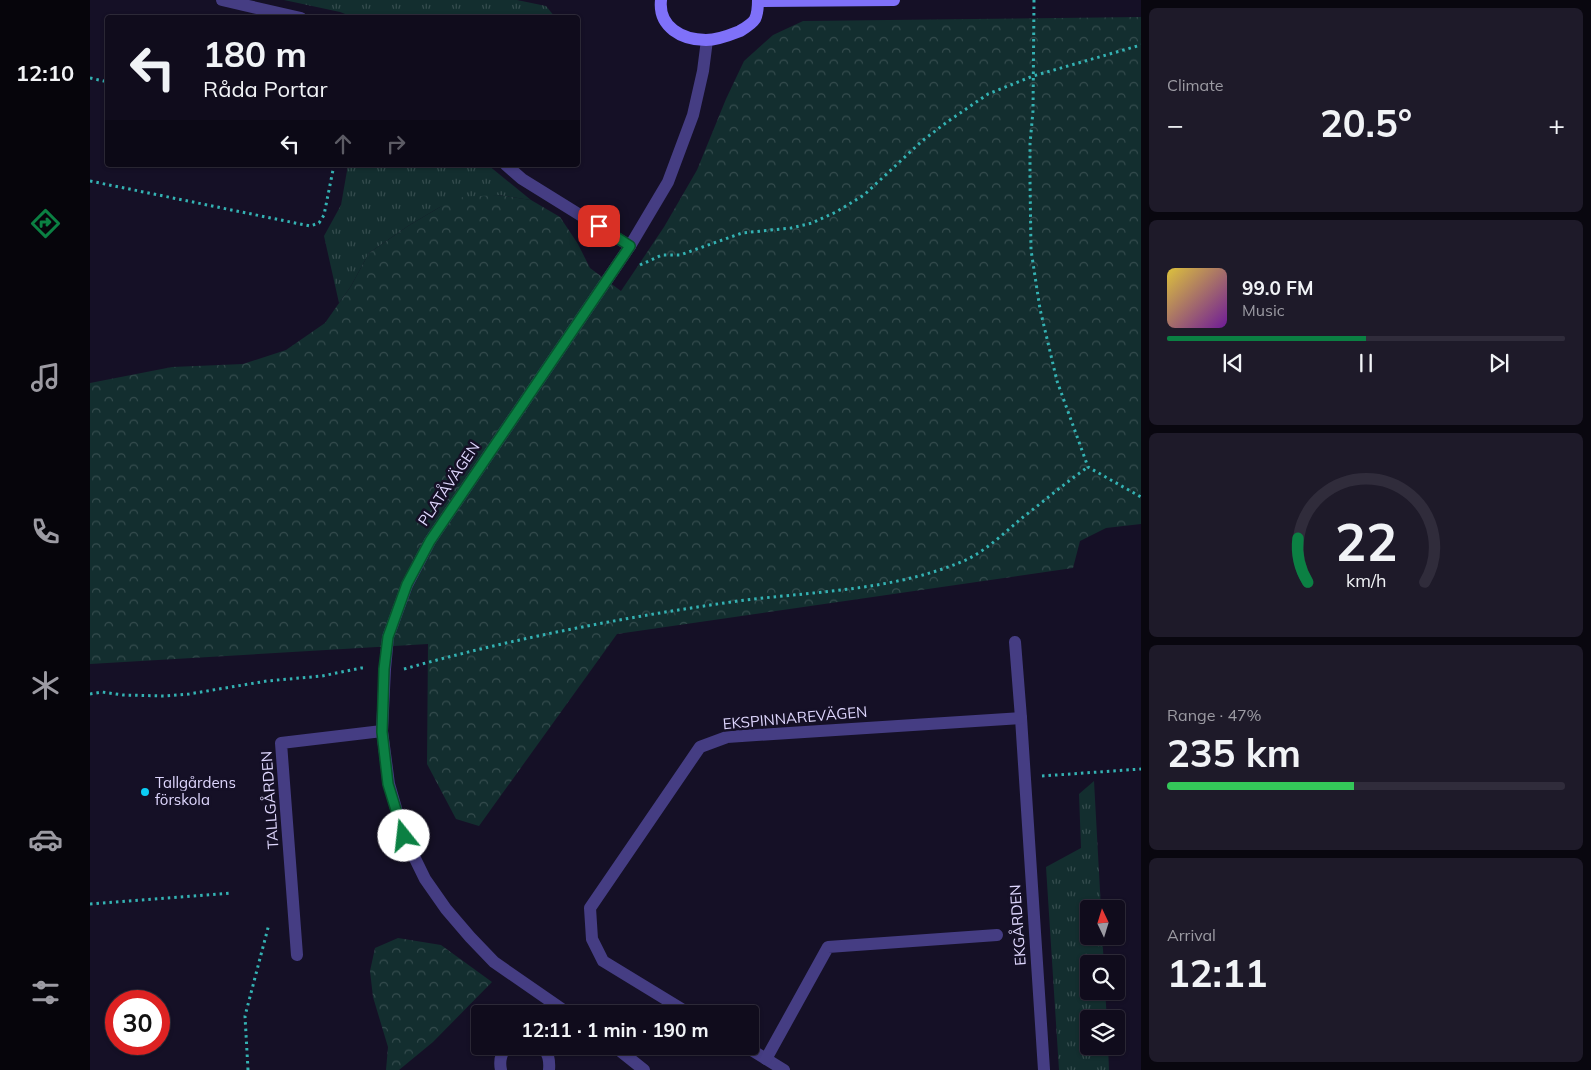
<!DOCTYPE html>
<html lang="en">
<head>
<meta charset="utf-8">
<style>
	:root { --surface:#100c1c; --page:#1e1a29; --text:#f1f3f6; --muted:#9c9ba3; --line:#302c3b; --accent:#0b8043 }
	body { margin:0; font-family:Mulish,sans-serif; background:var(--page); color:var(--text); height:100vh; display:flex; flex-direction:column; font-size:19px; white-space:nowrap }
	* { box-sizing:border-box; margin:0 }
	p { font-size:16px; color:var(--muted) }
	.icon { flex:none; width:28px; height:28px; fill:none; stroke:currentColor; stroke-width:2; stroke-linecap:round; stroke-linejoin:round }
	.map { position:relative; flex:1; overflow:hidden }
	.drawer { display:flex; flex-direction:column; gap:8px; padding:8px; background:#09070f; width:450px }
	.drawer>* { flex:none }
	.banner { position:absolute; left:15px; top:15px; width:475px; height:152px; border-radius:5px; box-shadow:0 1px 4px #0004,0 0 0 1px var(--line); background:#100c1c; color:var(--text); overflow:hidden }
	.needle { width:32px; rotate:356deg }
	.fabs { position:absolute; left:990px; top:900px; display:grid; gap:10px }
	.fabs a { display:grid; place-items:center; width:45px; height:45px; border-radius:5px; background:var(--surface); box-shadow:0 1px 4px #0004,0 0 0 1px var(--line); font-size:25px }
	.speed { position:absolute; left:15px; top:990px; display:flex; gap:10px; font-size:25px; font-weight:700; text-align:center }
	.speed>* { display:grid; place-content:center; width:65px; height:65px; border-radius:50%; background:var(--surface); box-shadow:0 1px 4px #0004,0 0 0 1px var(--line); line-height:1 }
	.speed .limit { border:8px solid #d22; background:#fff; color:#111 }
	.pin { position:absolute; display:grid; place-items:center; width:42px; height:42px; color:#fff; margin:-21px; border-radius:10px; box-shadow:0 2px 8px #0006 }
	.me { position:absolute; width:55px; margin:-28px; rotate:344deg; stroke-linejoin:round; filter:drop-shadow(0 0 4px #0008) }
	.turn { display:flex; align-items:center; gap:18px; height:105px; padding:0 15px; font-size:22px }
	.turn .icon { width:65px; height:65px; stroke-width:2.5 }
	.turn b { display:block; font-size:35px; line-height:42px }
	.lanes { display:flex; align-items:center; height:48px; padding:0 15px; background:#0003; justify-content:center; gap:25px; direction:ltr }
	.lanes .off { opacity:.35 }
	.big { font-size:38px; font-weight:700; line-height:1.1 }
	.drawer .tile { flex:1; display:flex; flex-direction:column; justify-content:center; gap:8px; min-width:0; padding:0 18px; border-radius:8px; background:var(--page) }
	.drawer .dial { align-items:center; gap:0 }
	.dial svg { height:130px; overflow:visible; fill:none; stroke:var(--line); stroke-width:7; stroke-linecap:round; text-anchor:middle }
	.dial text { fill:var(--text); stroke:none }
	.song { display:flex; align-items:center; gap:15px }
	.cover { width:60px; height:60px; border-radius:8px; background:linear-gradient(135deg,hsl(50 70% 55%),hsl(280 70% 35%)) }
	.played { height:5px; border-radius:2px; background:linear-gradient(90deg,var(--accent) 50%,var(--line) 50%) }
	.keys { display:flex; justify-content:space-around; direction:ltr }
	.heat { display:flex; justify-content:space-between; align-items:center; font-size:28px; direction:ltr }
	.charge { height:8px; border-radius:4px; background:linear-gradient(90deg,#34c759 47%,var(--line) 0) }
	.trip { position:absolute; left:381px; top:1005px; width:288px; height:50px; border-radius:5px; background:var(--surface); box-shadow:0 1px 4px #0004,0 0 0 1px var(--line); font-weight:700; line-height:50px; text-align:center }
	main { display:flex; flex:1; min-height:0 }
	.tab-bar { display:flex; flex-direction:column; width:90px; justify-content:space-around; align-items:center; background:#06050b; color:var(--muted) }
	.tab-bar .icon { width:35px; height:35px }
	.tab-bar .selected { color:var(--accent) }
	.tab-bar b { font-size:22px; color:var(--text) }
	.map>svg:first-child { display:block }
	.grass { fill:url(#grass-tufts) }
	.forest { fill:url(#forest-crowns) }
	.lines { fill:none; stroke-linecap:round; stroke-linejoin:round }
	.path { stroke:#34b2b3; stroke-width:3; stroke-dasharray:2.5 4; stroke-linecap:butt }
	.lane { stroke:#453d83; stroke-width:12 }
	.street { stroke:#453d83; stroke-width:12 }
	.secondary { stroke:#7f71f9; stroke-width:12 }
	.route-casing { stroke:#07532c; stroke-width:12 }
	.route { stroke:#0b8043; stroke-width:9 }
	.poi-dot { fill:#0bcdf5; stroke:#151026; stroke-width:2 }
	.labels { text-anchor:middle; stroke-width:5; stroke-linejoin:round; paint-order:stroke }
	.street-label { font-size:15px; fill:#ded6fd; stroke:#151026 }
	.poi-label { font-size:15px; fill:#ded6fd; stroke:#151026; text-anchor:start }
</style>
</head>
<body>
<main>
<nav class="tab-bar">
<b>12:10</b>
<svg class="icon selected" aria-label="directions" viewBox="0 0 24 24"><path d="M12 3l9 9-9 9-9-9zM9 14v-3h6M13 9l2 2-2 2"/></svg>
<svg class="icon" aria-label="music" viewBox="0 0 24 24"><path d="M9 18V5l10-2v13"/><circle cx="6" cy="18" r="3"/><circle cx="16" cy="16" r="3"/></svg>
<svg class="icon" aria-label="phone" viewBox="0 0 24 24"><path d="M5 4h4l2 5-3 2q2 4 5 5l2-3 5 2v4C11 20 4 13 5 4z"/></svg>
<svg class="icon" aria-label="climate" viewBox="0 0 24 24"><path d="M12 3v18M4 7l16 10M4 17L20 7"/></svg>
<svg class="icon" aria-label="car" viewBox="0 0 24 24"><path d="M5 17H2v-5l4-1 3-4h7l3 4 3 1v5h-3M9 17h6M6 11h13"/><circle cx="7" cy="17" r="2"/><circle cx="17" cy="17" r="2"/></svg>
<svg class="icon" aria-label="filters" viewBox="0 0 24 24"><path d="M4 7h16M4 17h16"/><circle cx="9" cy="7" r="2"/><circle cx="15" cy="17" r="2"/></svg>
</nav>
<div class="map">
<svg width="1051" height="1070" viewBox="0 0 1051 1070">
	<defs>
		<pattern id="grass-tufts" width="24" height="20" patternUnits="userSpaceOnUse" patternTransform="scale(1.25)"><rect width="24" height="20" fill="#132e2f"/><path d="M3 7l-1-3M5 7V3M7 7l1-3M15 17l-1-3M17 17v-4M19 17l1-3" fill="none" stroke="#354c4e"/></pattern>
		<pattern id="forest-crowns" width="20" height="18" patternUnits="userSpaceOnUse" patternTransform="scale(1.25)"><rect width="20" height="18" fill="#132e2f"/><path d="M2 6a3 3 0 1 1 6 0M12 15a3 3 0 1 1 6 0" fill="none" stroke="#354c4e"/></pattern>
	</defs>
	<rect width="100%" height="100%" fill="#151026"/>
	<g class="grass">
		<polygon points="194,0 427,0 456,6 465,17 263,17 250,12"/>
		<polygon points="258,165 398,165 441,200 408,195 350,207 318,226 279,253 261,286 249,303 234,236 251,205"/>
		<polygon points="1004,781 1011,909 999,909 999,936 1012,936 1014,964 999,964 999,991 1015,991 1017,1019 999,1019 999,1046 1018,1046 1019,1070 969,1070 956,867 991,848 989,794"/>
	</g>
	<g class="forest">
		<polygon points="1051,17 1051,524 1016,528 990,541 983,568 527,634 389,826 366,819 337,764 338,644 0,664 0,383 82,367 153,364 196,350 235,323 261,286 279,253 318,226 350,207 373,197 408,195 441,200 470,217 488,244 500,268 531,291 574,227 607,170 636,99 654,61 683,35 713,21"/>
		<polygon points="308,938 351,945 402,982 343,1042 309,1070 296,1070 298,1047 283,997 280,971 285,948"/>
	</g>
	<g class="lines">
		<g class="path">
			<polyline points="944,0 943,111 940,144 940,180 941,250 950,309 967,381 998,467 1051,497"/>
			<polyline points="0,78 18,82"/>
			<polyline points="0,181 220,226 229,223 234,215 244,165"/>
			<polyline points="550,265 572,255 590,255 652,233 701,228 722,223 746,212 774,195 832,141 857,122 898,94 943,76 1051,45"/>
			<path d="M314,669C424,638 535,617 648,601C725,591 806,591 878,559C898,549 915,532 932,518C954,501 975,483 998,467"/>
			<polyline points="0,694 12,692 33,695 74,696 99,694 177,681 232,676 271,668 276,668"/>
			<polyline points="952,776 1051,769"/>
			<polyline points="0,904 141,893"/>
			<polyline points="158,1070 155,1016 179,924"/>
		</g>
		<g class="lane">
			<path d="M453,1046C458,1054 460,1060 459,1070"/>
			<path d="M411,1070C409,1061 411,1053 417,1046"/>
		</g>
		<g class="street">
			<polyline points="132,0 211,18"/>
			<polyline points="416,165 432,179 540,246"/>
			<polyline points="931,718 954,1070"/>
			<polyline points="207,955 191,743 292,731"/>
			<polyline points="479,1014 404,962 380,937 356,909 335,879 314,836 299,784 292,731 295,669 298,637 317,585 340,541 540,246 578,182 603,115 613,71 617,40"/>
			<polyline points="600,1014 513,961 502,939 500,908 610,747 637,737 931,718 925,642"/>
			<polyline points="524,1046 554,1070"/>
			<polyline points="655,1046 694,1070"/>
			<polyline points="676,1059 738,947 907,935"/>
		</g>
		<g class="secondary">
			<path d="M571,0C568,27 592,40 616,40C628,40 640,35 650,31C655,28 662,24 665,19C668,13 668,6 668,0"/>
			<polyline points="668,1 804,0"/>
		</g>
	</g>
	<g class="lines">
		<defs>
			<polyline id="route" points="314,836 298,784 292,732 294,669 298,637 317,584 340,541 540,246 509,226"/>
		</defs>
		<use href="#route" class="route-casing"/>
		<use href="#route" class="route"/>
	</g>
	<circle class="poi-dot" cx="55" cy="792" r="5"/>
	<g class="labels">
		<g class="street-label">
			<text transform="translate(359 484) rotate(-56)" y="5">PLATÅVÄGEN</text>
			<text transform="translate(705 718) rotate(-5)" y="5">EKSPINNAREVÄGEN</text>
			<text transform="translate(180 800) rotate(-94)" y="5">TALLGÅRDEN</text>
			<text transform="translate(928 925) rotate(-94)" y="5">EKGÅRDEN</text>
		</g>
		<g class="poi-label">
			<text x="65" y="788">Tallgårdens<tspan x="65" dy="17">förskola</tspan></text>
		</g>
	</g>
</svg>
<div class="fabs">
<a><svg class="needle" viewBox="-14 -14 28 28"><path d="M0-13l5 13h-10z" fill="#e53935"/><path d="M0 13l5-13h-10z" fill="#9c9ba3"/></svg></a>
<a><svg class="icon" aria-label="search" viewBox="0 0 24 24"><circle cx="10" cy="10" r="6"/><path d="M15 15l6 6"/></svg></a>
<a><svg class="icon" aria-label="layers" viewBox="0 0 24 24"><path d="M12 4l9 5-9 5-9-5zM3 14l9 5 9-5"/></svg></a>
</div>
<div class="speed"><div class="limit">30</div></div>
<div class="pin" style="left:509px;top:226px;background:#d93025"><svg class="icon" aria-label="arrive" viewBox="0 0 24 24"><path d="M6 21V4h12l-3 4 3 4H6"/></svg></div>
<svg class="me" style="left:314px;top:836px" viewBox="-20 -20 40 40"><circle r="19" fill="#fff"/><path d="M0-13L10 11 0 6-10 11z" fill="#0b8043"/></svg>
<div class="trip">12:11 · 1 min · 190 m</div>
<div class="banner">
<div class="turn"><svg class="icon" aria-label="left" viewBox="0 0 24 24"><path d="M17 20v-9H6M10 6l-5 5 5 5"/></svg><div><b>180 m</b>Råda Portar</div></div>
<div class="lanes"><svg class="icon" aria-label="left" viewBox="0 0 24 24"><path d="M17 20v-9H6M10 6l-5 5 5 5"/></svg><svg class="icon off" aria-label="ahead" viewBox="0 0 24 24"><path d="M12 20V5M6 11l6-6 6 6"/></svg><svg class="icon off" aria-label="right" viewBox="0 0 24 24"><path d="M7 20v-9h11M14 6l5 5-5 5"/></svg></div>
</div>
</div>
<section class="drawer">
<div class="tile"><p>Climate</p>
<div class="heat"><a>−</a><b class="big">20.5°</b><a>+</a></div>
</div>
<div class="tile">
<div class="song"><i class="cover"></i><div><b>99.0 FM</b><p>Music</p></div></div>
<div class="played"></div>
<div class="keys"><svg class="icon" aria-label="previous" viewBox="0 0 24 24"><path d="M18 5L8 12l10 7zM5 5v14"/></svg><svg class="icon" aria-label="pause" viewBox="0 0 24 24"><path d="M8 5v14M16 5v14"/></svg><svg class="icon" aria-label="next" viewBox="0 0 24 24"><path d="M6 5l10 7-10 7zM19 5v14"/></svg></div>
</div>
<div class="tile dial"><svg viewBox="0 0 100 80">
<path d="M14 69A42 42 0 1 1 86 69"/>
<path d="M14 69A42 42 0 0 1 8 42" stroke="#0b8043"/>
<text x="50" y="56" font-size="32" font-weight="700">22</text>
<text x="50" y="72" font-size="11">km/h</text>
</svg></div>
<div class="tile"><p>Range · 47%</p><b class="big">235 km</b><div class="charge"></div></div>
<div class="tile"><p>Arrival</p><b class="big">12:11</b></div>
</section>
</main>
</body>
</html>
